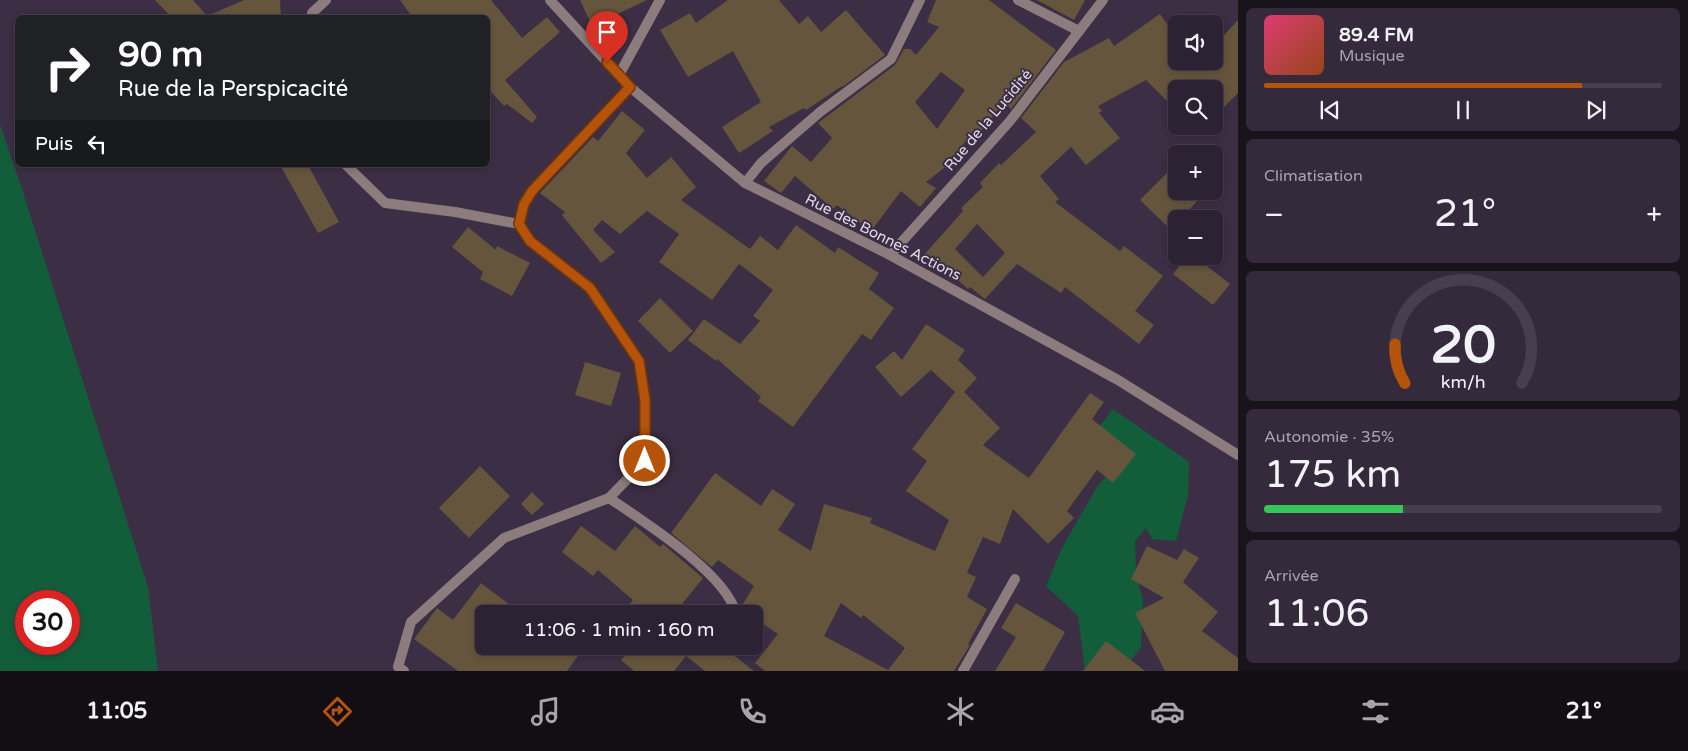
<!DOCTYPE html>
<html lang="fr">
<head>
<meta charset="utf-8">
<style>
	:root { --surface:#2d2233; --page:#352a3b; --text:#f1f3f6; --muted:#a7a4ac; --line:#483f4e; --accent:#b45309 }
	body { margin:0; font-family:"Varela Round",sans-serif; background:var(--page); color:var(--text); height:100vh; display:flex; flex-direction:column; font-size:19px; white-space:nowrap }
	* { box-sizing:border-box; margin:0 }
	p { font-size:16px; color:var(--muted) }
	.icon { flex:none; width:28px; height:28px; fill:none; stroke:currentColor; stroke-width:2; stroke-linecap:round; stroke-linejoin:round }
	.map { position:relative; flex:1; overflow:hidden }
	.drawer { display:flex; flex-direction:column; gap:8px; padding:8px; background:#19131c; width:450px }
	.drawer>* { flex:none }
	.guide { position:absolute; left:15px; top:15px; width:475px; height:152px; border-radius:8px; box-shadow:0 2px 8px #0003,0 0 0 1px var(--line); background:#202124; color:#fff; overflow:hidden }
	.buttons { position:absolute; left:1168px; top:15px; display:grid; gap:10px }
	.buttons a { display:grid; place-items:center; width:55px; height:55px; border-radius:8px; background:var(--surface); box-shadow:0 2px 8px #0003,0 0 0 1px var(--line); font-size:25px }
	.speed { position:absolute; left:15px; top:590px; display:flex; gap:10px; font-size:25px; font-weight:700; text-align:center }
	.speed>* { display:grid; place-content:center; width:65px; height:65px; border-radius:50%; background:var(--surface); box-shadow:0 2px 8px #0003,0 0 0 1px var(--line); line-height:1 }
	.speed .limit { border:8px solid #d22; background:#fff; color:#111 }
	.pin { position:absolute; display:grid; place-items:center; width:42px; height:42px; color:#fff; margin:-51px -21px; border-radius:50% 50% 50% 0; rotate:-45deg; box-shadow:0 0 5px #0007 }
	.pin .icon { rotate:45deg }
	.me { position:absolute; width:55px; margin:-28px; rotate:0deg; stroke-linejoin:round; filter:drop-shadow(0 0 4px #0008) }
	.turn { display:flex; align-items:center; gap:18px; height:105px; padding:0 20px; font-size:22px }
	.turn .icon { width:65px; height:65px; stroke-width:2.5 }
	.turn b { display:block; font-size:35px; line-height:42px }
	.then { display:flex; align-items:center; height:48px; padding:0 20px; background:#0003; gap:10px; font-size:19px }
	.big { font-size:38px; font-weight:600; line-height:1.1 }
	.drawer .tile { flex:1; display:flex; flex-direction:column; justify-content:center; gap:8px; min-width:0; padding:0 18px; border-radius:8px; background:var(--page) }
	.drawer .dial { align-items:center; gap:0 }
	.dial svg { height:130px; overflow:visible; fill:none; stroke:var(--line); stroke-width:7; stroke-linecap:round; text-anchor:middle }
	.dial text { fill:var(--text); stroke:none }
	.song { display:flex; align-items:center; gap:15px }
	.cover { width:60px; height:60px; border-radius:8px; background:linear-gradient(135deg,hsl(340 70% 55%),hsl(20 70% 35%)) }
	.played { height:5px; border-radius:2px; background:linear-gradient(90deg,var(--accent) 80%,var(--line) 80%) }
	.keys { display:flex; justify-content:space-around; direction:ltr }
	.heat { display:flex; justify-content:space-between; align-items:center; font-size:28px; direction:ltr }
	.charge { height:8px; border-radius:4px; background:linear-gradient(90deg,#34c759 35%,var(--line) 0) }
	.trip { position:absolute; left:475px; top:605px; width:288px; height:50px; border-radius:8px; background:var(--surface); box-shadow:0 2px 8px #0003,0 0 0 1px var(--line); font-weight:600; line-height:50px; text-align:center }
	.menu { display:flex; height:80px; justify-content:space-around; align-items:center; background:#120e14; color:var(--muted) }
	.menu .icon { width:35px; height:35px }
	.menu .selected { color:var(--accent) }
	.menu b { font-size:22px; color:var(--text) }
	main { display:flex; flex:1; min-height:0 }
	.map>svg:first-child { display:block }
	.green { fill:#125e3a; fill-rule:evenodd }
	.building { fill:#65553c; fill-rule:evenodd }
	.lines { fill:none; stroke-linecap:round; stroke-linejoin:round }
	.street { stroke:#8c7c7e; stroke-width:10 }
	.route-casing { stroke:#753606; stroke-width:12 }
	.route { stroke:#b45309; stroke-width:9 }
	.labels { text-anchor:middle; stroke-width:4; stroke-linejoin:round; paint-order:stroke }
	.street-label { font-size:15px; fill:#e1d8e6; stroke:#3c2e44 }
</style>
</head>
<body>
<main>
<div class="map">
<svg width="1238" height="671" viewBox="0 0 1238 671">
	<rect width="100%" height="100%" fill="#3c2e44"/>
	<g class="green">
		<path d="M0,124L22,189L148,587L158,671H0ZM26,601H69V644H26Z"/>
		<polygon points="1113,409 1189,462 1188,495 1176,541 1152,539 1146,528 1135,541 1136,573 1143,601 1141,647 1123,671 1085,670 1078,616 1046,586 1063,546 1098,485 1119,463 1100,426"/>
	</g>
	<g class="building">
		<polygon points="155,0 193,0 207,16 244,0 280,0 281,18 172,18"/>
		<polygon points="400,0 491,0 522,38 547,17 560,32 505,80 537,117 532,123 507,104 504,106 491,92 488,95 488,18 413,18"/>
		<polygon points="580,0 647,0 592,26"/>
		<polygon points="728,0 779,0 799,24 808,16 821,32 846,10 885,55 841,88 842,86 806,110 804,108 769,127 773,131 739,153 722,127 761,102 733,51 688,77 660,30 690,13 696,23"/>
		<path d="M936,0H989L1056,50L1011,109L1004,102L978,135L973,132L951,160L952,162L926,182L936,188L920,207L901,191L871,231L837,205L833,209L795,176L781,193L764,181L792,146L811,162L832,138L818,123L895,65L904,49H910L916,55L939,27L927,22ZM941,72L965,90L937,129L915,102Z"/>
		<polygon points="1037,0 1085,0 1074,20"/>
		<path d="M1160,14L1176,37V61H1214V46L1238,20V93L1214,117V89H1176V110L1146,80L1098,106L1102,111L1099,113L1120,138L1086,165L1071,147L1040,176L1059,199L1055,202L1120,251L1124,246L1163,276L1135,311L1154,325L1139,344L1065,287L1061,293L1017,264L985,299L970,287L968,289L940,265L938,268L924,255L963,211L961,208L983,187L980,183L999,163L1001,165L1036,132L1021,118L1064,62L1109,38L1114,46ZM977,224L1005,253L983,277L955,249Z"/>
		<polygon points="622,111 645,130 626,153 647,178 671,157 696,187 681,200 750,249 760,236 778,250 796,225 835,253 838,247 879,273 869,289 894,308 871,340 862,334 793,427 758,401 761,397 717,359 716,361 688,340 704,319 740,344 760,321 753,316 773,290 739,264 712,300 659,262 679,234 647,211 620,234 602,220 593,230 615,252 601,263 562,215 565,212 540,193 593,137 598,141"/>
		<polygon points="1176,164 1176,191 1207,191 1180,219 1176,219 1176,223 1170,229 1140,200"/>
		<polygon points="280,165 308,165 339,222 318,233"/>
		<polygon points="468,227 496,250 497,246 530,263 512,296 480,279 483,272 452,247"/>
		<polygon points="1187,256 1194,256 1230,284 1213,305 1173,274"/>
		<polygon points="660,298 693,331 670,353 638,321"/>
		<path d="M926,324L965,350L958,360L977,378L964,392L1000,428L983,445L1029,478L1090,393L1104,402L1092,419L1136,454L1113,483L1097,470L1067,511L1074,518L1048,544L1013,509L1000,544L983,537L967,573L976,577L967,597L987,609L968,644L970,645L954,671H765L755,663L778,634L754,618V614H747L742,611L741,607L754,586L718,560L712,567L671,533L715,473L761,506L772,489L795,504L778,530L811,551L824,504L872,518L870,523L935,551L949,520L906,491L927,461L912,449L955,392L931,370L901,397L875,367L894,351L902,360ZM841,603L861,618L863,615L905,648L888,670L824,636Z"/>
		<polygon points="585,362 621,373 611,406 575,395"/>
		<polygon points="480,466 510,496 469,538 439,508"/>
		<polygon points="532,492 544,504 532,515 521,504"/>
		<polygon points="581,526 615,551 635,526 660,547 663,544 703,578 674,614 622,614 633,600 598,570 593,576 562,552"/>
		<polygon points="1147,546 1177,560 1184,549 1199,558 1183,582 1218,612 1202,631 1238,658 1238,671 1165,671 1135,613 1164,598 1131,579"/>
		<polygon points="481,583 522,614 484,614 484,646 585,646 567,671 458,671 414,639 437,608 453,620"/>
		<polygon points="1016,603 1065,632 1043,671 995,671 1016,637 1001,628"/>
		<polygon points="1106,641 1145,671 1083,671"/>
		<polygon points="632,646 722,646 754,671 705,671 686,656 674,671 634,671 621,660"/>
	</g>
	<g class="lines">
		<g class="street">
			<polyline points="550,0 630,87 745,183 890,255 1118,380 1238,455"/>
			<polyline points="1018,0 1079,31"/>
			<polyline points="312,18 312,13 326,0"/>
			<polyline points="619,75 660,0"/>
			<polyline points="346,165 385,203 455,212 519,224 530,241 589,288 639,361 645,400 645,461 609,498 504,538 411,622 398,667 404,671"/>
			<polyline points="745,183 761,163 820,112 891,59 920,0"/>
			<polyline points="519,224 524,204 532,191 630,87"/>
			<polyline points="890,255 1010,121 1103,0"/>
			<path d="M609,498C643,521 727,574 736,614"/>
			<polyline points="744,646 745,650"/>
			<polyline points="963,671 1015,579"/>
		</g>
	</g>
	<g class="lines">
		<defs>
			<polyline id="route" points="607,62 630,87 532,191 524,204 519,224 530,241 590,288 639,361 645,400 645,461"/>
		</defs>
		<use href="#route" class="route-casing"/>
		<use href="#route" class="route"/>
	</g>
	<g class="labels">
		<g class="street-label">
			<text transform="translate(988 120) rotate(-50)" y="5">Rue de la Lucidité</text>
			<text transform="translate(883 237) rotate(27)" y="5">Rue des Bonnes Actions</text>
		</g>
	</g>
</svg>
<div class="buttons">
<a><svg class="icon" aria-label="sound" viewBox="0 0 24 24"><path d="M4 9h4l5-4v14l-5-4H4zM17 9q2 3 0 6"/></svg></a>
<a><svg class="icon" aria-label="search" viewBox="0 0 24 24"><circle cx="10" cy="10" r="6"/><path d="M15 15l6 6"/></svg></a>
<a>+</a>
<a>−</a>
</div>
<div class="speed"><div class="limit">30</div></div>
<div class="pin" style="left:607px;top:62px;background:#d93025"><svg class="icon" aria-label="arrive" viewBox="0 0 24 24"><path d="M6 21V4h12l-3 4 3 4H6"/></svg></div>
<svg class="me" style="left:645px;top:461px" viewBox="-20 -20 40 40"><circle r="17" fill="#b45309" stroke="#fff" stroke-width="3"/><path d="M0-11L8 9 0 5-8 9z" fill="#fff"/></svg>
<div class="trip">11:06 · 1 min · 160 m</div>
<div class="guide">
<div class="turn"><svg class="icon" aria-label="right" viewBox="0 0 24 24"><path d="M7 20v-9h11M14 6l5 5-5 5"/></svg><div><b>90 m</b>Rue de la Perspicacité</div></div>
<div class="then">Puis<svg class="icon" aria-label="left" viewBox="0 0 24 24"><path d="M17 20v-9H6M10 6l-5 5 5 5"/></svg></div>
</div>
</div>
<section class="drawer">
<div class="tile">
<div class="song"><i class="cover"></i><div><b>89.4 FM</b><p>Musique</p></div></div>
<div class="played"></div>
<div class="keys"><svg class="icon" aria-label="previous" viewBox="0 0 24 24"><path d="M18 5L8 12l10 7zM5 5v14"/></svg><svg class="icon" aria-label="pause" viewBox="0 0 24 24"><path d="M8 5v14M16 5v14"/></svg><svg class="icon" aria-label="next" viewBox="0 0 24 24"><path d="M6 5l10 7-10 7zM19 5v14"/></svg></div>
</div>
<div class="tile"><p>Climatisation</p>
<div class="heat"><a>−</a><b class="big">21°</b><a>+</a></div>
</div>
<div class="tile dial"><svg viewBox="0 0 100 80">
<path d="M14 69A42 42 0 1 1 86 69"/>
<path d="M14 69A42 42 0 0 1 8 45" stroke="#b45309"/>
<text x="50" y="56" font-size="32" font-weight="700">20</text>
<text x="50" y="72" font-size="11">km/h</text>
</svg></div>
<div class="tile"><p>Autonomie · 35%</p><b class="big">175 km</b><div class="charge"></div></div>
<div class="tile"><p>Arrivée</p><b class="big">11:06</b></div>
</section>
</main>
<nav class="menu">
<b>11:05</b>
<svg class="icon selected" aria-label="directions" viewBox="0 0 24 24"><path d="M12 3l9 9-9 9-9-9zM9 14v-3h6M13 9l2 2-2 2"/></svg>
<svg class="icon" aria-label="music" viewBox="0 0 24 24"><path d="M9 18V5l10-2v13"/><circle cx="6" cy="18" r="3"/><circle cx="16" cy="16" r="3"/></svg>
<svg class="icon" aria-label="phone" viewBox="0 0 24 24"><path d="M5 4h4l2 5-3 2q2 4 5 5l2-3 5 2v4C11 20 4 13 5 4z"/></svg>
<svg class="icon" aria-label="climate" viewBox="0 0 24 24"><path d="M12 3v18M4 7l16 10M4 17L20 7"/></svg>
<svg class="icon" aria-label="car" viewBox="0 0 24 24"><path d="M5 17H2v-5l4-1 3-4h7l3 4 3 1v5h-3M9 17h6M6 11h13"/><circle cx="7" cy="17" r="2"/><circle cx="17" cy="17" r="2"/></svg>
<svg class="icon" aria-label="filters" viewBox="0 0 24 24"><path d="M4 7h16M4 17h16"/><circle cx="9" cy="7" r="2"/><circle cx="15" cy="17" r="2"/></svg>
<b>21°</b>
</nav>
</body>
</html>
